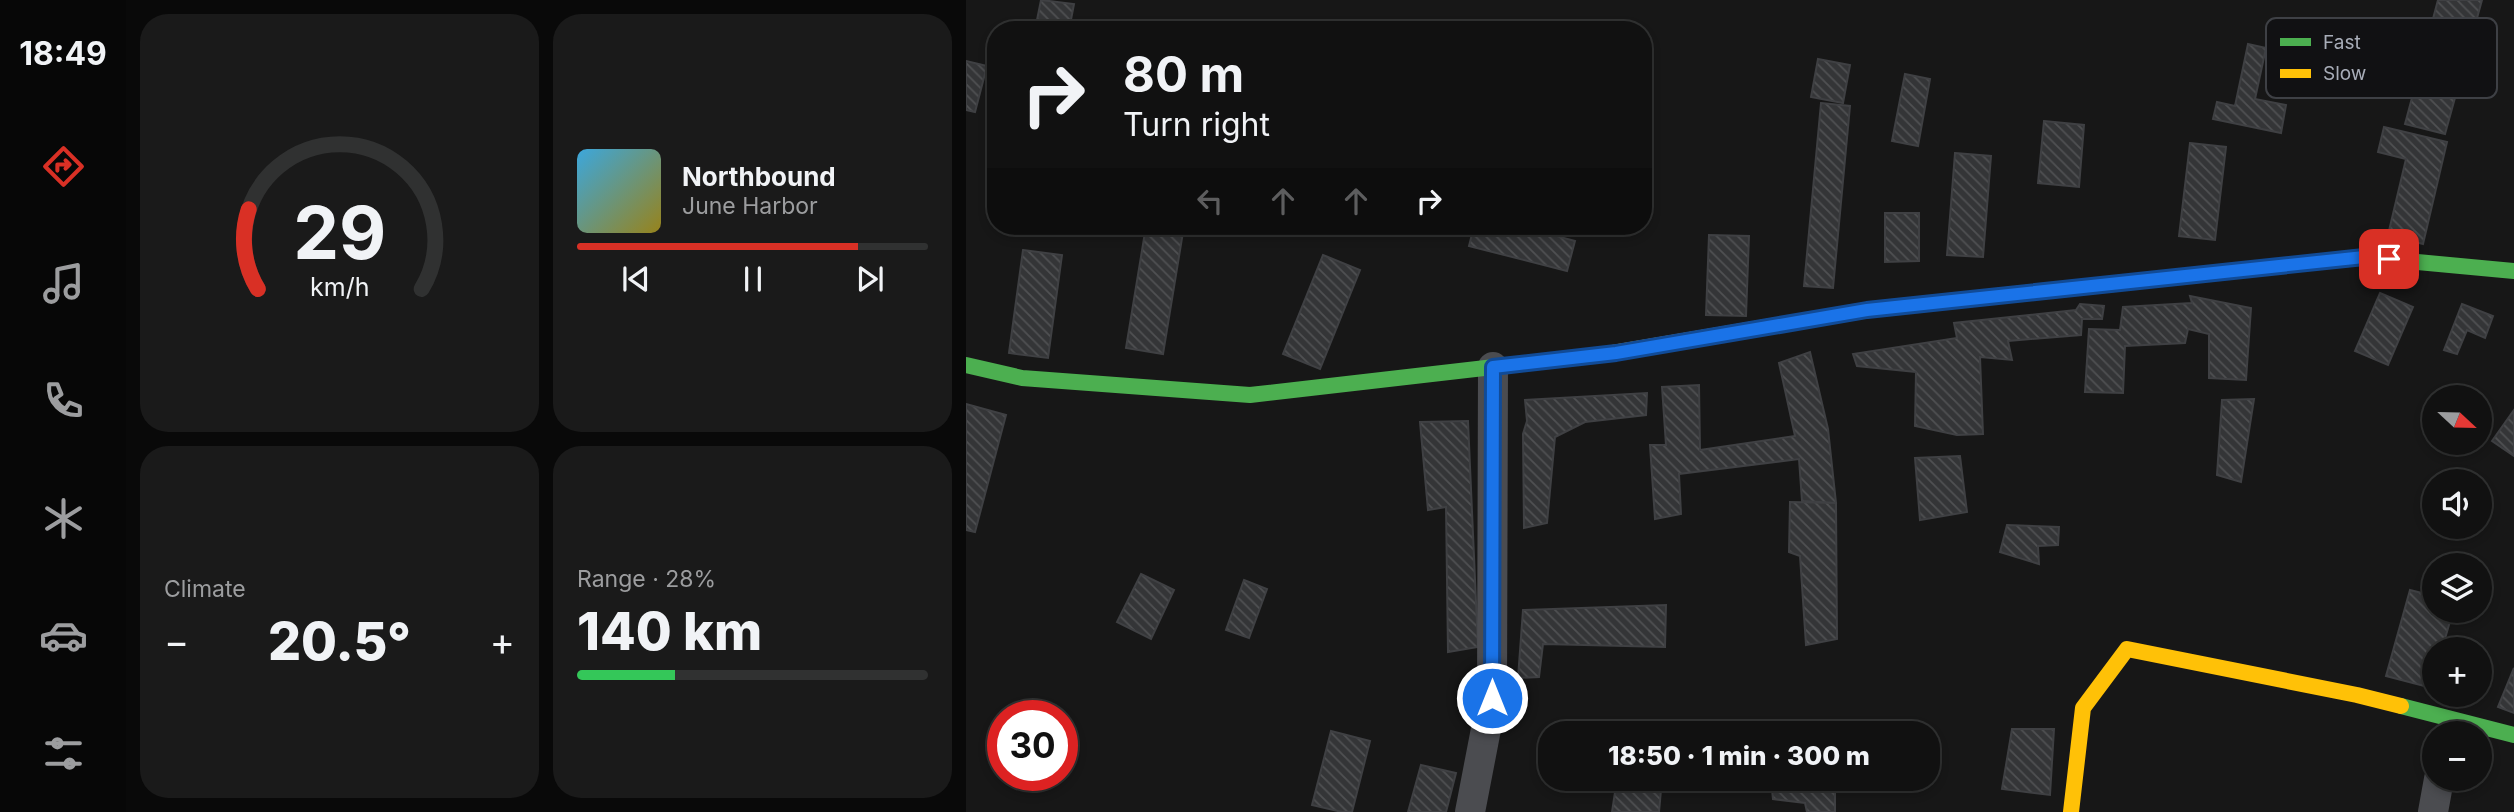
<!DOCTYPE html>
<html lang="en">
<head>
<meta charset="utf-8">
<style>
	:root { --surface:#111; --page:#1a1a1a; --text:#f1f3f6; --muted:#9c9d9f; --line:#303131; --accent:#d93025 }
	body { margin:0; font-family:Inter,sans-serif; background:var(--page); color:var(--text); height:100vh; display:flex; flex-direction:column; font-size:26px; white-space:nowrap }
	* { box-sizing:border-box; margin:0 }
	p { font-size:23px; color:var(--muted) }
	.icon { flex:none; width:38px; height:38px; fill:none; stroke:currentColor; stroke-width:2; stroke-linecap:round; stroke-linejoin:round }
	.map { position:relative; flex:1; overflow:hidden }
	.sheet { display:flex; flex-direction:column; gap:14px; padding:14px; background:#090909; width:840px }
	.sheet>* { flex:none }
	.banner { position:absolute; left:21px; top:21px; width:665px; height:214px; border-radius:28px; box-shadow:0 4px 10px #0003,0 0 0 2px var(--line); background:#111; color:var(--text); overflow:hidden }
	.needle { width:46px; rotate:112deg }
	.controls { position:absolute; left:1456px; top:385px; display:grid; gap:14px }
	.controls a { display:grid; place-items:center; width:70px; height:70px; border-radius:50%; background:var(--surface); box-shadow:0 4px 10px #0003,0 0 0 2px var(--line); font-size:35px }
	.speed { position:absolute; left:21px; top:700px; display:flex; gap:14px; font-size:35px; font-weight:700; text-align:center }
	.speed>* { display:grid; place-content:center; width:91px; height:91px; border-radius:50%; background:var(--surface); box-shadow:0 4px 10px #0003,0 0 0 2px var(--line); line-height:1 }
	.speed .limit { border:10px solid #d22; background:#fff; color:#111 }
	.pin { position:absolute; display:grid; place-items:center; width:60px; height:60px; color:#fff; margin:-30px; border-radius:14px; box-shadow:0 4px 10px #0006 }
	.me { position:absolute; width:77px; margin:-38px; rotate:0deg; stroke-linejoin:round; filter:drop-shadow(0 0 5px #0008) }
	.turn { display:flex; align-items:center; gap:24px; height:147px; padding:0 21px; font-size:32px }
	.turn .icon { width:91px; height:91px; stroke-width:2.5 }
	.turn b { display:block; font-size:49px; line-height:60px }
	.lanes { display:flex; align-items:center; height:66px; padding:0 21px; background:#0003; justify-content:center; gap:35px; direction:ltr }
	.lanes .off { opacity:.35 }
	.big { font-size:52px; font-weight:800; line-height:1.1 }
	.sheet .card { flex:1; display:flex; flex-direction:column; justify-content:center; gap:10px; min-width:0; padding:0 24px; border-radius:28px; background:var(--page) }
	.sheet .dial { align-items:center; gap:0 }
	.dial svg { height:182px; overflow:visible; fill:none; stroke:var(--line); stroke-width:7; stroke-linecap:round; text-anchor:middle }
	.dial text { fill:var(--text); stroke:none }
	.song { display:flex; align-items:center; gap:21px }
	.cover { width:84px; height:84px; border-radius:10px; background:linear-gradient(135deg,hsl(200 70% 55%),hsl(50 70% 35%)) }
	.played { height:7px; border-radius:4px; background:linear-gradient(90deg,var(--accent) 80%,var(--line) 80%) }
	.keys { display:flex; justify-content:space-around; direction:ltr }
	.heat { display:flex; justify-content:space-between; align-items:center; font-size:38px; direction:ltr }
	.charge { height:10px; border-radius:5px; background:linear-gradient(90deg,#34c759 28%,var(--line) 0) }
	.sheet .tiles { flex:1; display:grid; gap:14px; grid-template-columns:repeat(2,1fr) }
	.trip { position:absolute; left:572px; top:721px; width:402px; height:70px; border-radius:28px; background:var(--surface); box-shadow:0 4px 10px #0003,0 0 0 2px var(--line); font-weight:800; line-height:70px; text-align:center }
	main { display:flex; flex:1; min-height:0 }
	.dock { display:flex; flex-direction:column; width:126px; justify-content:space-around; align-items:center; background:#070707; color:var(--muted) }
	.dock .icon { width:49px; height:49px }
	.dock .current { color:var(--accent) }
	.dock b { font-size:32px; color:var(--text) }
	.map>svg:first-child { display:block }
	.building { fill:url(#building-back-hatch); stroke:#3f4043; stroke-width:2 }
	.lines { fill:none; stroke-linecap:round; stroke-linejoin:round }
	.street { stroke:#4b4c50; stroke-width:30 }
	.fast { stroke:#4caf50; stroke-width:16 }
	.slow { stroke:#ffc107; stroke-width:16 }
	.route-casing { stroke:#114b97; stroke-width:18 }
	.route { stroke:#1a73e8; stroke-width:12 }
	.key { fill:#111113; stroke:#3e4045; stroke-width:2 }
	.key-label { font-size:19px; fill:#a8adb8 }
</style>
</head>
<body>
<main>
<nav class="dock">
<b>18:49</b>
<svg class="icon current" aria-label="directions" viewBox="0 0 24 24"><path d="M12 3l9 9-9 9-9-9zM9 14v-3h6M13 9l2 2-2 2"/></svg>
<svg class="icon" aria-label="music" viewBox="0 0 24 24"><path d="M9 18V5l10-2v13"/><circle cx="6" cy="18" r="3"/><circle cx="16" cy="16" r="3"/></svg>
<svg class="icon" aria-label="phone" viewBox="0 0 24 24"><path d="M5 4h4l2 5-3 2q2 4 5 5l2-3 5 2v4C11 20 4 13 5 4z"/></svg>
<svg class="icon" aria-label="climate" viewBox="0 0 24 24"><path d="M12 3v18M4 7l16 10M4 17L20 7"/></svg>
<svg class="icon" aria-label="car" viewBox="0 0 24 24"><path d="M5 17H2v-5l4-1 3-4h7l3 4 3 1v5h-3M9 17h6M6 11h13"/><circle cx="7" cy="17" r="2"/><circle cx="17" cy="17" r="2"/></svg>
<svg class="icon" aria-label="filters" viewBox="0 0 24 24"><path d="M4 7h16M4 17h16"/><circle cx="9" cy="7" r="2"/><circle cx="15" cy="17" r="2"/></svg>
</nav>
<section class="sheet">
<div class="tiles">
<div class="card dial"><svg viewBox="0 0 100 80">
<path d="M14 69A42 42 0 1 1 86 69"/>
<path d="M14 69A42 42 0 0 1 10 34" stroke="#d93025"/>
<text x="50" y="56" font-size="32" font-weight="700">29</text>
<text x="50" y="72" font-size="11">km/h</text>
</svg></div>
<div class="card">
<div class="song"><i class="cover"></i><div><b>Northbound</b><p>June Harbor</p></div></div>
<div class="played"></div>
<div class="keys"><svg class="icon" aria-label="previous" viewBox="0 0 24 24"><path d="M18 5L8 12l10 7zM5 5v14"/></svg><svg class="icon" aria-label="pause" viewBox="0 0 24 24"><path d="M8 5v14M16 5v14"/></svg><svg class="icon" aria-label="next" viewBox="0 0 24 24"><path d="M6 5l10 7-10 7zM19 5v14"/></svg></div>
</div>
<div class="card"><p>Climate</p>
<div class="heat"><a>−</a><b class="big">20.5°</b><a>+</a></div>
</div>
<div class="card"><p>Range · 28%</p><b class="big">140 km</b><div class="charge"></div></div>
</div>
</section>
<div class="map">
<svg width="1548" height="812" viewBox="0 0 1548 812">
	<defs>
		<pattern id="building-back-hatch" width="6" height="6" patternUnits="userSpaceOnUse" patternTransform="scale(1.75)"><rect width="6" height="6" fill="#343537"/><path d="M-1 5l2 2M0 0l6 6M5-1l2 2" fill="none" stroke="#4f5052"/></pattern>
	</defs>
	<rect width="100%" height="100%" fill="#171717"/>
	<g class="building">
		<polygon points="75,0 108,4 103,30 69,30"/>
		<polygon points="1472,0 1516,0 1479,134 1439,124"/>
		<polygon points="1282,44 1300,48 1289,99 1320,105 1315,133 1247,119 1251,102 1269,106"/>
		<polygon points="852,59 884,65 877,103 845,97"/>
		<polygon points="0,61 21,66 9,112 0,110"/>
		<polygon points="939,74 964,79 952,146 926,141"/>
		<polygon points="855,103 884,106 867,288 838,286"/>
		<polygon points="1078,121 1118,125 1113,187 1072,183"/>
		<polygon points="1418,127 1481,142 1457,244 1422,235 1440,159 1412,152"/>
		<polygon points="1224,143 1260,147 1249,240 1213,236"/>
		<polygon points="989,153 1025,156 1017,257 981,255"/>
		<polygon points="919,213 953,213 953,261 919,262"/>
		<polygon points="180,226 218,226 197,354 160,348"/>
		<polygon points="508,226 553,226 609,241 601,271 503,246"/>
		<polygon points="743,235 783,236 780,316 740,315"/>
		<polygon points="57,250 96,255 82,358 43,353"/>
		<polygon points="357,255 394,270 354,369 317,354"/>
		<polygon points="1414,293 1447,307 1422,365 1389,351"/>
		<polygon points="1224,296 1285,308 1280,380 1243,378 1243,334 1222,329 1219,343 1159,346 1157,393 1119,392 1123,329 1154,330 1157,307 1226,303"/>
		<polygon points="1114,304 1138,306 1136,319 1116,319 1115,335 1042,341 1046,360 1014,357 1017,434 991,435 949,426 950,372 891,366 887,354 991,338 988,323 1110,310"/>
		<polygon points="1496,304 1527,316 1519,338 1501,330 1491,354 1478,350"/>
		<polygon points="844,352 862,429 870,503 836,501 833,459 713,474 715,514 689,519 684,445 700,445 696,387 733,385 734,450 829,436 813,363"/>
		<polygon points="681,393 680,415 619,422 589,437 581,523 558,528 557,434 561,421 559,400"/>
		<polygon points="1288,399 1275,482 1251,475 1256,400"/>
		<polygon points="0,404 40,415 9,532 0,530"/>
		<polygon points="1548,410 1548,456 1526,441"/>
		<polygon points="502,421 512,647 482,652 480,507 462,510 454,422"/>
		<polygon points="994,456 1001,512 954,520 949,458"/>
		<polygon points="824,502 870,503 871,639 840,645 834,556 823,552"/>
		<polygon points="1041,525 1093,527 1092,545 1072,546 1073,564 1034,552"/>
		<polygon points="175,574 208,590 185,639 151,622"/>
		<polygon points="278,580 301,589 283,638 260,630"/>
		<polygon points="1444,590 1468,596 1468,611 1487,611 1476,649 1468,649 1468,678 1466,688 1420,676"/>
		<polygon points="700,605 699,647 577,644 573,677 552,678 557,610"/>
		<polygon points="1548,668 1548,713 1532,707"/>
		<polygon points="867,722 867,733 838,733"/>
		<polygon points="1046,729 1088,729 1084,795 1036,789"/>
		<polygon points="365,731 404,741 386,812 376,812 346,805"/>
		<polygon points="455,765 490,773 480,812 442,812"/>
		<polygon points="651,779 696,779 693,812 646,812"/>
		<polygon points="824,779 869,779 869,812 841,812 839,803 807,799 806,790 825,785"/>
	</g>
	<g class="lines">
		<g class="street">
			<polyline points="504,812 526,698 527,367"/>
			<polyline points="1467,812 1473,779"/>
		</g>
		<g class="fast">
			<polyline points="1125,286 1398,257 1548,271"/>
			<polyline points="0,365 56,378 284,395 641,354"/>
			<polyline points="1435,706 1548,735"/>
		</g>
		<g class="slow">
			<polyline points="641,354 901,310 1125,286"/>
			<polyline points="1105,812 1117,708 1161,649 1391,695 1435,706"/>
		</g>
	</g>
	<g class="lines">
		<defs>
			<polyline id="route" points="526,698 527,367 650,353 901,310 1398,257 1423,259"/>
		</defs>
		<use href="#route" class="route-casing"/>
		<use href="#route" class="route"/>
	</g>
	<rect x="1300" y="18" width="231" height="80" rx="10" class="key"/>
	<rect x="1314" y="38" width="31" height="8" fill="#4caf50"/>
	<rect x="1314" y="69" width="31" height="9" fill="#ffc107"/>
	<g class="key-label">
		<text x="1357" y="49">Fast</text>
		<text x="1357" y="80">Slow</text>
	</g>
</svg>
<div class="controls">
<a><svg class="needle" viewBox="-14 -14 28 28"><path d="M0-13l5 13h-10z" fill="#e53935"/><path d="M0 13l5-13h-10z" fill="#9c9d9f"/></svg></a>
<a><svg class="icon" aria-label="sound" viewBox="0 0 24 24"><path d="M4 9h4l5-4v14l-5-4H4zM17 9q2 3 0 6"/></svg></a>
<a><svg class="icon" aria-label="layers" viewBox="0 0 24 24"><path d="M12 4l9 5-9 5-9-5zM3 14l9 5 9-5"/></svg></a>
<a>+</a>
<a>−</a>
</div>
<div class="speed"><div class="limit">30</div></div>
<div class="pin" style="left:1423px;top:259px;background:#d93025"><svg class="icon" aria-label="arrive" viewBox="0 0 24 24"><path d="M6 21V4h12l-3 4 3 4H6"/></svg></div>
<svg class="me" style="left:526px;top:698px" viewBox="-20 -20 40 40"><circle r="17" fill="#1a73e8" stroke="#fff" stroke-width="3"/><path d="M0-11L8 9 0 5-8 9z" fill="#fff"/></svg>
<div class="trip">18:50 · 1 min · 300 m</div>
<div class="banner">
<div class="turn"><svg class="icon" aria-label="right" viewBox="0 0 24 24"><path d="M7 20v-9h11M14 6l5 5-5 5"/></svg><div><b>80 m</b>Turn right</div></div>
<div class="lanes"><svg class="icon off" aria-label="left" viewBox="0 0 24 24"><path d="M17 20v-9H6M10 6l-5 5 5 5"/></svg><svg class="icon off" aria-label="ahead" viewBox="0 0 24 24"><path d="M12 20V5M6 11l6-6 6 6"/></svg><svg class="icon off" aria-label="ahead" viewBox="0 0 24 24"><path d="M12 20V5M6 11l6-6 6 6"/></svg><svg class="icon" aria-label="right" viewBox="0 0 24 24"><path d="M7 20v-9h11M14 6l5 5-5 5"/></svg></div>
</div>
</div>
</main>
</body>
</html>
